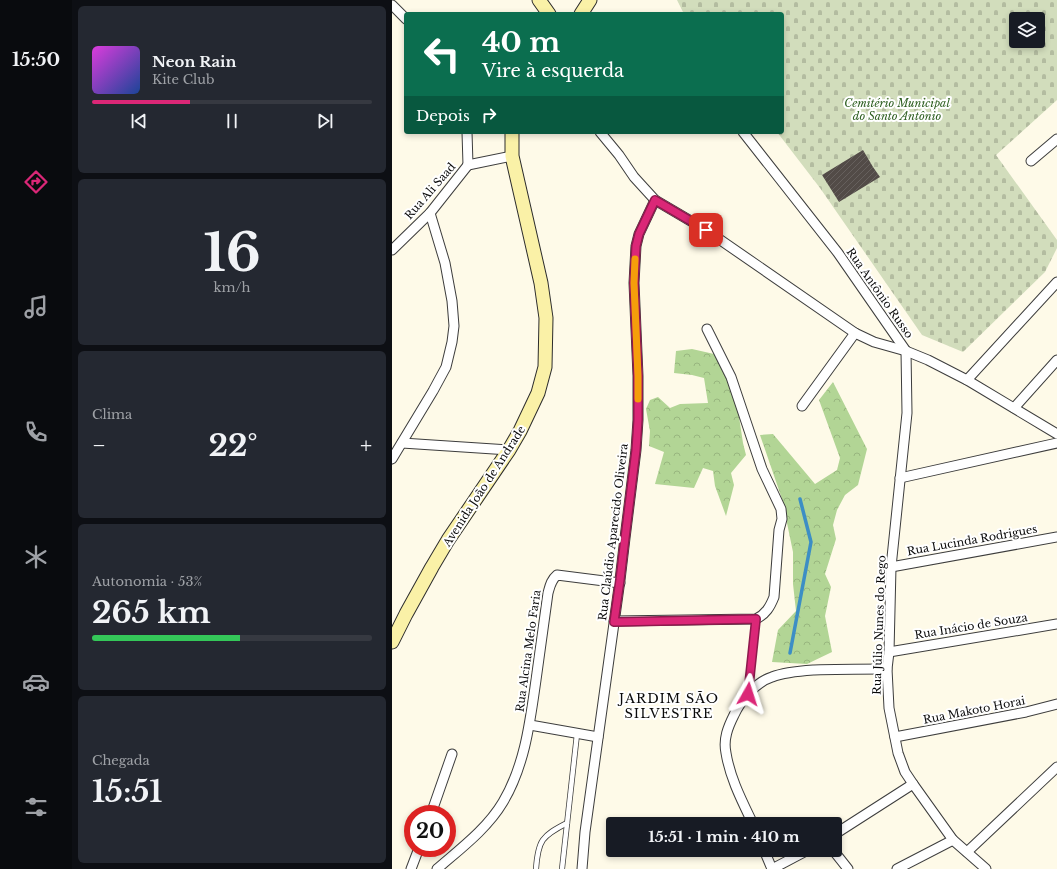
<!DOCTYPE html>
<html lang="pt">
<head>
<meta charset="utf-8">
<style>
	:root { --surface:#171b24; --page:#242831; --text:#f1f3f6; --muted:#9ea1a6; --line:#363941; --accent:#db2777 }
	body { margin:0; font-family:"Libre Baskerville",serif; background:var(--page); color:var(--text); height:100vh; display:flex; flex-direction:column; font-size:15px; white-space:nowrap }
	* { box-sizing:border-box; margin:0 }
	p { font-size:13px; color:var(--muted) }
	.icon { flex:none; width:22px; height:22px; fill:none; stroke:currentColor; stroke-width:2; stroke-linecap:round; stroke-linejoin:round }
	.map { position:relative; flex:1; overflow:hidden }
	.panel { display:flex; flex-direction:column; gap:6px; padding:6px; background:#0d0f14; width:320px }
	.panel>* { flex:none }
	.top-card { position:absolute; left:12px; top:12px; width:380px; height:122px; border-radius:4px; box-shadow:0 2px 6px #0003; background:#0b6e4f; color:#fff; overflow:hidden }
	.controls { position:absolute; left:617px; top:12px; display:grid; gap:8px }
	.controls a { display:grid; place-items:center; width:36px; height:36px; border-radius:4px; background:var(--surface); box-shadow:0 2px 6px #0003; font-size:20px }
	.speed { position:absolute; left:12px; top:805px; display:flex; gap:8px; font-size:20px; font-weight:700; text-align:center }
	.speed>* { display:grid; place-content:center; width:52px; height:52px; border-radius:50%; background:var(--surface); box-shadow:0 2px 6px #0003; line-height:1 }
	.speed .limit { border:6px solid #d22; background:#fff; color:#111 }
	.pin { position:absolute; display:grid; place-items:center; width:34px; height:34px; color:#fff; margin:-17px; border-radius:8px; box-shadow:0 2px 6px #0006 }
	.me { position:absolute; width:44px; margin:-22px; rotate:6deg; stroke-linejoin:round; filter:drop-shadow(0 0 3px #0008) }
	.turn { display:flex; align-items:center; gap:14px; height:84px; padding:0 12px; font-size:18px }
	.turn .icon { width:52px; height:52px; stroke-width:2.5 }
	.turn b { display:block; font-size:28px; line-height:34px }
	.then { display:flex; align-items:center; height:38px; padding:0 12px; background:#0003; gap:8px; font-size:15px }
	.big { font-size:30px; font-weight:700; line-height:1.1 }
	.panel .widget { flex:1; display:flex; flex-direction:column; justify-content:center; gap:6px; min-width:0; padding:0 14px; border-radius:6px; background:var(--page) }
	.panel .dial { align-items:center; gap:0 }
	.dial b { font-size:52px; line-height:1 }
	.song { display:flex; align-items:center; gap:12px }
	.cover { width:48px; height:48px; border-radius:6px; background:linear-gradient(135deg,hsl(300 70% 55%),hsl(220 70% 35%)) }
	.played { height:4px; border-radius:2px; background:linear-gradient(90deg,var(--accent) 35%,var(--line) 35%) }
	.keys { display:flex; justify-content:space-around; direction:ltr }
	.heat { display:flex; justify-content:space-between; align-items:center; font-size:22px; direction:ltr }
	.charge { height:6px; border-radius:3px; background:linear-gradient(90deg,#34c759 53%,var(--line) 0) }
	.trip { position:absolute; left:214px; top:817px; width:236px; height:40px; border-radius:4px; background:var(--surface); box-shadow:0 2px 6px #0003; font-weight:700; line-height:40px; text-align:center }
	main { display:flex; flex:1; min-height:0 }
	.menu { display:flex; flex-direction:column; width:72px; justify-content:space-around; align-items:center; background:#090b0e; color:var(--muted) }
	.menu .icon { width:28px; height:28px }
	.menu .selected { color:var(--accent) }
	.menu b { font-size:18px; color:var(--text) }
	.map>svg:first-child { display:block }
	.forest { fill:url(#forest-crowns) }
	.cemetery { fill:url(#cemetery-stones); fill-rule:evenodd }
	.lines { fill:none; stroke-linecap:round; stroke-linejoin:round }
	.stream { stroke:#3c8ec5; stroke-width:3.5 }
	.building { fill:url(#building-hatch) }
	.lane-casing { stroke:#3d3d3d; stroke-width:6 }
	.street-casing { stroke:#3d3d3d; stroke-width:11 }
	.secondary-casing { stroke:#2c2c2c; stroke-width:15 }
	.lane { stroke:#fff; stroke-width:4.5 }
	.street { stroke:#fff; stroke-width:9 }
	.secondary { stroke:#faf1a7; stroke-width:13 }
	.route-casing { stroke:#8e194d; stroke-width:10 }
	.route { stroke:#db2777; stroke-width:7 }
	.slow { stroke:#f59e0b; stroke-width:7 }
	.labels { text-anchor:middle; stroke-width:4; stroke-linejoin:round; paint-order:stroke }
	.park-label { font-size:11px; font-style:italic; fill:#2c5d1f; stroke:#fff }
	.street-label { font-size:11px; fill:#0a0a0a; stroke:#fff }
	.quarter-label { font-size:13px; letter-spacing:1px; fill:#0a0a0a; stroke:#fff }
</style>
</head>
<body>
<main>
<nav class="menu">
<b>15:50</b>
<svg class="icon selected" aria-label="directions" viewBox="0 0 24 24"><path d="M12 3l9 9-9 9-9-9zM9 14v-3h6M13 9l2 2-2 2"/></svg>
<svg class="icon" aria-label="music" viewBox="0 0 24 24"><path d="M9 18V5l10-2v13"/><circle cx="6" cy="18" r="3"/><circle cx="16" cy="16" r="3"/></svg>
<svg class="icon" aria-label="phone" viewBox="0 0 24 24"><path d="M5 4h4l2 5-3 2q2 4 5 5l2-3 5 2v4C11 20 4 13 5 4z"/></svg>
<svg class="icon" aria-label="climate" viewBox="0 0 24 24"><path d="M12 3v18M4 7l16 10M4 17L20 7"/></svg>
<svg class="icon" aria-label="car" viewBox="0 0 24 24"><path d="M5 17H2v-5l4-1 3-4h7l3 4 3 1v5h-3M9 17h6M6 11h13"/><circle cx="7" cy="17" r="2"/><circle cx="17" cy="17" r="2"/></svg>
<svg class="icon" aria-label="filters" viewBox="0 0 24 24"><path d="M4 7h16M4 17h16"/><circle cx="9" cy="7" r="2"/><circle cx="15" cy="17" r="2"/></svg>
</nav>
<section class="panel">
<div class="widget">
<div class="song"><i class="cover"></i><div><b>Neon Rain</b><p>Kite Club</p></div></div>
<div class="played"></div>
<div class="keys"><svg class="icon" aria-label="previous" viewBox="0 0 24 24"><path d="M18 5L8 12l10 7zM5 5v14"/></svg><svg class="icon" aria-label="pause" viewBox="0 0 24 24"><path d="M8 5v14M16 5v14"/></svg><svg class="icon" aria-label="next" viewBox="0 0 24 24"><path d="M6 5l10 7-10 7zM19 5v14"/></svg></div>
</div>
<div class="widget dial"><b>16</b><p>km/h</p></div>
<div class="widget"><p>Clima</p>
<div class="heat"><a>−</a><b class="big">22°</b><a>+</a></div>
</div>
<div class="widget"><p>Autonomia · 53%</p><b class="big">265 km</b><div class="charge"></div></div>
<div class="widget"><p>Chegada</p><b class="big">15:51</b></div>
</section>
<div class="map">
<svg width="665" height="869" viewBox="0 0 665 869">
	<defs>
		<pattern id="forest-crowns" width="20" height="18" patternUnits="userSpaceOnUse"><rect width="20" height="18" fill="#b2d595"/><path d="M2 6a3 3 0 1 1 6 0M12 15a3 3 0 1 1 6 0" fill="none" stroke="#98b67f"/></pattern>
		<pattern id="cemetery-stones" width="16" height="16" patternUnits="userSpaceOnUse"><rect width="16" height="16" fill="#d2ddbc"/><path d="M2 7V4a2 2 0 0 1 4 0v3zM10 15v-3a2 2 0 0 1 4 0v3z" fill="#b3bca0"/></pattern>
		<pattern id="building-hatch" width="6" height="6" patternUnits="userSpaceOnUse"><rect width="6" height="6" fill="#524b47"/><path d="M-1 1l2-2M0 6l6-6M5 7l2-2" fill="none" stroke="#66605d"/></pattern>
	</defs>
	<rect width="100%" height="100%" fill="#fefae8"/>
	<g class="forest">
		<polygon points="300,349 322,354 332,367 346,410 351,443 354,455 339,473 342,485 334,516 323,486 321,471 311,468 302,488 263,484 272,452 257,446 258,431 254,409 258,400 266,397 278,408 288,404 316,403 312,378 300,375 282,373 284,351"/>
		<polygon points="441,382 475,449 466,485 453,495 445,510 441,525 444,539 433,574 439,587 433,616 440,652 415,664 380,662 386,630 404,611 401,584 401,552 390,499 368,435 381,434 423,484 445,470 448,458 427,400"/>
	</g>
	<path class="cemetery" d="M285,0H665V100L604,155L665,240V248L653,272L571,352L530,335L428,188L385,132H390V14H292ZM624,19H646V41H624Z"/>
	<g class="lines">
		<polyline class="stream" points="398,653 419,542 408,499"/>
	</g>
	<polygon class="building" points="471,150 481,167 488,177 447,202 430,175"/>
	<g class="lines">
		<defs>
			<g id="lane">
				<polyline points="356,691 364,619"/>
				<path d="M144,869C146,840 150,836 175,823"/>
				<polyline points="170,869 185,734"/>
			</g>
			<g id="street">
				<polyline points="0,5 14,19"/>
				<polyline points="75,132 76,165"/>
				<polyline points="208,132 227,155 242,177 263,200 314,230 463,333 482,342 514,351 536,360 575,380 665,434"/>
				<polyline points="351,132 446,253 514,351"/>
				<polyline points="639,161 665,139"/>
				<polyline points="76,165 120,156"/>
				<polyline points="0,250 38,213 76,165"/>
				<polyline points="514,351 515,413 499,567 497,652 495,669 497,708 506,753 513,772 521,784 561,840 594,869"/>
				<polyline points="575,380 665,282"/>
				<polyline points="410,406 463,333"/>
				<polyline points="622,408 665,360"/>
				<polyline points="10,443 117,450"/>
				<polyline points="0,459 41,391 54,367 60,342 62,326 60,301 53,263 38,213"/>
				<polyline points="508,478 665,443"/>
				<polyline points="499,567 665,537"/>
				<path d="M222,621L364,619C374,614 378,607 382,597L387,530L390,519L389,509L370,469L339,377L315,329"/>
				<polyline points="497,652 665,624"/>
				<polyline points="138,725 206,737"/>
				<polyline points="503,737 634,712 665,704"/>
				<polyline points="39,814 60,754"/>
				<path d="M361,824C350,801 338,778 334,753C331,739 336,727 342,715C349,700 364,682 380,677C393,672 408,671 422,670C446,669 471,669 495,669"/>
				<polyline points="443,834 521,784"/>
				<polyline points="372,850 380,869"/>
				<polyline points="441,850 456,869"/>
				<polyline points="575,852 665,767"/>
				<polyline points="19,869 27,848"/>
				<path d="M45,869C68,849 95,829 111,802C133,765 138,722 144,680C148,651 152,622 156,593C158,586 159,580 165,575L228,583"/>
				<polyline points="190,869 193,832 228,580 233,538 244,450 246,420 246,376 242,283 244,246 247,234 263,200"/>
				<polyline points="380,869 416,850"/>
				<polyline points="505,869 561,840"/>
			</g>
			<g id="secondary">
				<polyline points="147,0 157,14"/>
				<polyline points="189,14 198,0"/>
				<polyline points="0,642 14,614 40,567 56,540 117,450 128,431 146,393 153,367 154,318 149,283 120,156 120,132"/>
			</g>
		</defs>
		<use href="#lane" class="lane-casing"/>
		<use href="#street" class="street-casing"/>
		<use href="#secondary" class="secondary-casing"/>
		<use href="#lane" class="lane"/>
		<use href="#street" class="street"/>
		<use href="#secondary" class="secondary"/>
	</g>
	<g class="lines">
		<defs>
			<polyline id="route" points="314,230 263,200 247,234 244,246 242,283 246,376 246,420 244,450 233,538 228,580 222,622 364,619 356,694"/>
		</defs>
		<use href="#route" class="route-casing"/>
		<use href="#route" class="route"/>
		<polyline class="slow" points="243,259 242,283 246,376 246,399"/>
	</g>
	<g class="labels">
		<g class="park-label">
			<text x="505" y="107">Cemitério Municipal<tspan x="505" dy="13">do Santo Antônio</tspan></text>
		</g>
		<g class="street-label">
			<text transform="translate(38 191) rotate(-49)" y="4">Rua Ali Saad</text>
			<text transform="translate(488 293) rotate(55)" y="4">Rua Antônio Russo</text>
			<text transform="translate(92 486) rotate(-57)" y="4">Avenida João de Andrade</text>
			<text transform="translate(221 532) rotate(-83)" y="4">Rua Claúdio Aparecido Oliveira</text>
			<text transform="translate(580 540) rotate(-10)" y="4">Rua Lucinda Rodrigues</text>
			<text transform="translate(487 625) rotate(-88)" y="4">Rua Júlio Nunes do Rego</text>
			<text transform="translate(579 626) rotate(-9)" y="4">Rua Inácio de Souza</text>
			<text transform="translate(136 651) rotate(-82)" y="4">Rua Alcina Melo Faria</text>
			<text transform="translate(582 710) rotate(-11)" y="4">Rua Makoto Horai</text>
		</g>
		<g class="quarter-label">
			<text x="277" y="703">JARDIM SÃO<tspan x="277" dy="15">SILVESTRE</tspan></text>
		</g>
	</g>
</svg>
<div class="controls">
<a><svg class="icon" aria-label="layers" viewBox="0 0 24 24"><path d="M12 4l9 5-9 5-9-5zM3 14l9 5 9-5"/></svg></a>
</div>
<div class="speed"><div class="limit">20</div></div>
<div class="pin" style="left:314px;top:230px;background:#d93025"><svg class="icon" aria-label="arrive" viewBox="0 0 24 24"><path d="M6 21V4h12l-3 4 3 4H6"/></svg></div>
<svg class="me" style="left:356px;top:694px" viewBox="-20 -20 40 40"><path d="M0-17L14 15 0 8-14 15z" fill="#db2777" stroke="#fff" stroke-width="4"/></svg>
<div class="trip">15:51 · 1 min · 410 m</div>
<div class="top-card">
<div class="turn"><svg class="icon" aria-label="left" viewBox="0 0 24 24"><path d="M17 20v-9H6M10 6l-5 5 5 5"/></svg><div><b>40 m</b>Vire à esquerda</div></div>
<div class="then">Depois<svg class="icon" aria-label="right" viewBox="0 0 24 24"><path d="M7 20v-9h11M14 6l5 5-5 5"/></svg></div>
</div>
</div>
</main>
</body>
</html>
